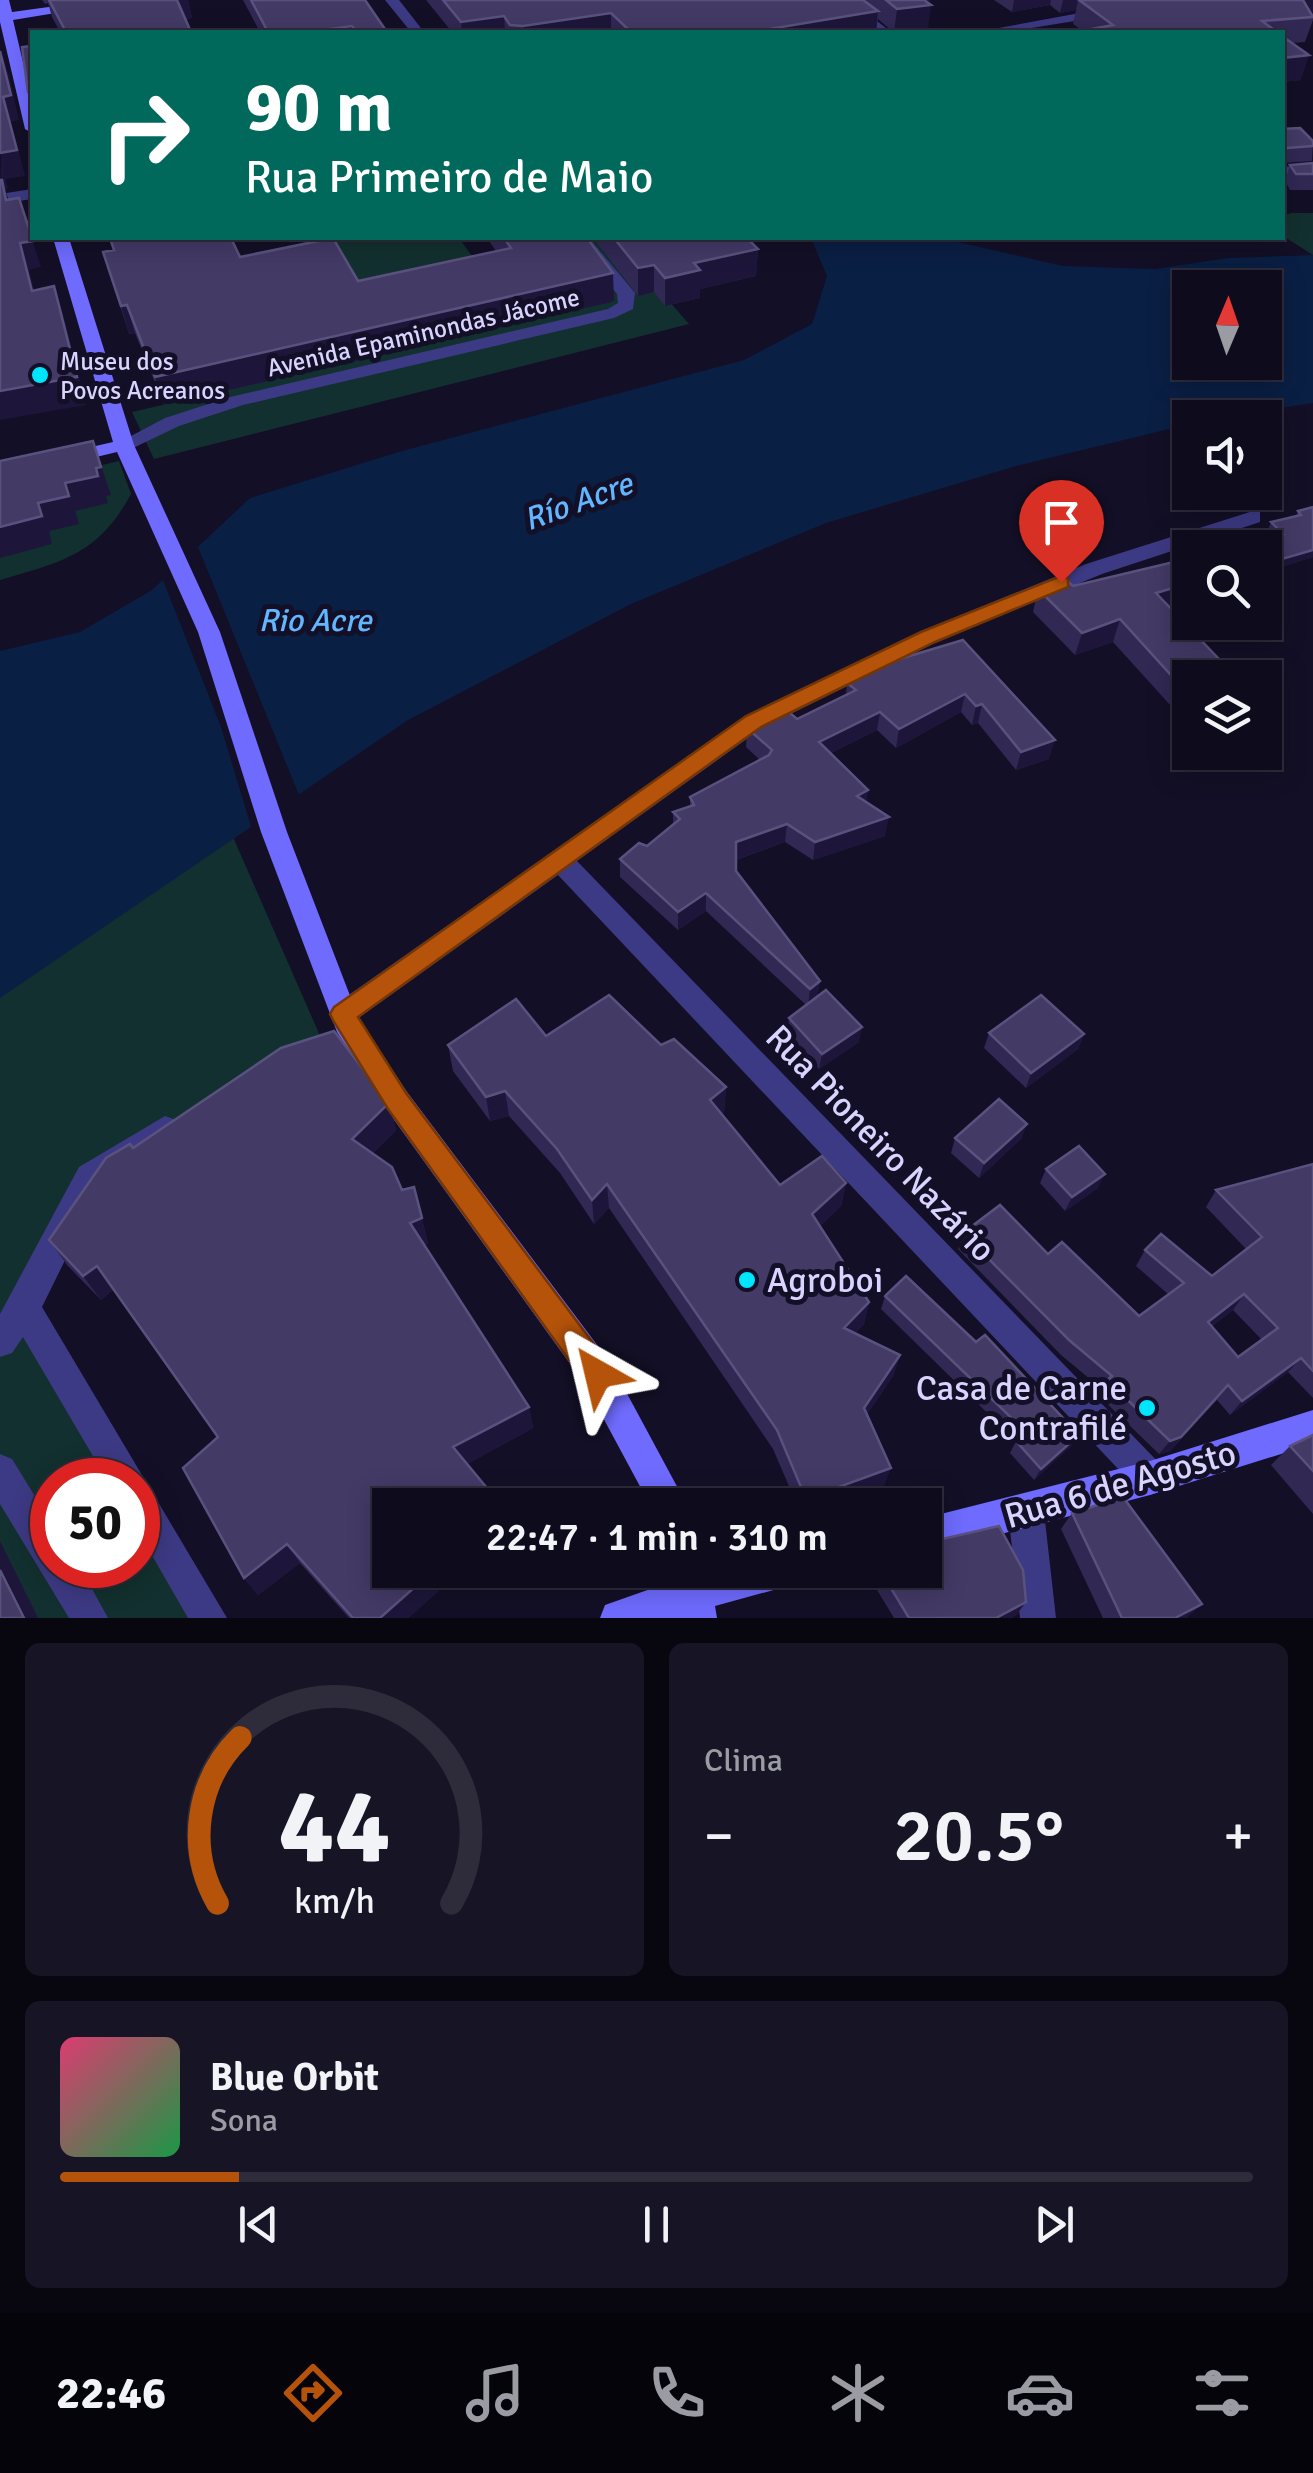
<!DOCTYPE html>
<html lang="pt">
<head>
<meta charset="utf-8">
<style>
	:root { --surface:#0e0b1c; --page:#171425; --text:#f1f3f6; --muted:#9b9ba3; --line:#2e2b3b; --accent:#b45309 }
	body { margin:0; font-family:Signika,sans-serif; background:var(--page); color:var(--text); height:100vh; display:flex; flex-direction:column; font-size:38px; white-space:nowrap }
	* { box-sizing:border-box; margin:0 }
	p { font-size:32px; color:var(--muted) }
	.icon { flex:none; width:55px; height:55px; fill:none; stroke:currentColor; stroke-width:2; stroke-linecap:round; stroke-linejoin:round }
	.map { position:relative; height:1618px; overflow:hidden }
	.panel { display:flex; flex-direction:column; gap:25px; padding:25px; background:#08060f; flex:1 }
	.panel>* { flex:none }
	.top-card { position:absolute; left:30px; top:30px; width:1255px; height:210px; border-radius:0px; box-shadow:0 5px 25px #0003,0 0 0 2px var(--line); background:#00695c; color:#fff; overflow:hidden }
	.needle { width:65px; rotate:2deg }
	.tools { position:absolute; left:1172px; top:270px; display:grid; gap:20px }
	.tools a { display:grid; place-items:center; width:110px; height:110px; border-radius:0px; background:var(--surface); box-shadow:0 5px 25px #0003,0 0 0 2px var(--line); font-size:50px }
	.speed { position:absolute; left:30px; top:1458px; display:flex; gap:20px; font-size:50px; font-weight:700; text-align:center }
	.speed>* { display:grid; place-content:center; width:130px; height:130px; border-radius:50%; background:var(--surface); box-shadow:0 5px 25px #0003,0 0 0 2px var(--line); line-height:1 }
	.speed .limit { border:15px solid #d22; background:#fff; color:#111 }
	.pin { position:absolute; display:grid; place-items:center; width:85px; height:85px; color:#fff; margin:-102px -42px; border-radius:50% 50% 50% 0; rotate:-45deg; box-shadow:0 0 10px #0007 }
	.pin .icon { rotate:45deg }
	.me { position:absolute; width:110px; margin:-55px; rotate:323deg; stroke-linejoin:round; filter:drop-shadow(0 0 8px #0008) }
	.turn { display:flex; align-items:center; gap:35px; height:210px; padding:0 50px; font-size:45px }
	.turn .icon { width:130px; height:130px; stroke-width:2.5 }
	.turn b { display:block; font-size:70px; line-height:85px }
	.big { font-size:75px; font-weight:600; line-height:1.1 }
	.panel .tile { flex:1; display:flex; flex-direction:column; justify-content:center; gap:15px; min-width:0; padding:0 35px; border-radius:15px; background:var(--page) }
	.panel .dial { align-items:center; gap:0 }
	.dial svg { height:260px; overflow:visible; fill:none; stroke:var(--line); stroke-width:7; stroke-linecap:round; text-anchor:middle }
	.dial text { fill:var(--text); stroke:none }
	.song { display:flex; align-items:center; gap:30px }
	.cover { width:120px; height:120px; border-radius:15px; background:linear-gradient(135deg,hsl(340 70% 55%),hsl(140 70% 35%)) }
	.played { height:10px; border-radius:5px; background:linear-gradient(90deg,var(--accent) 15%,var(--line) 15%) }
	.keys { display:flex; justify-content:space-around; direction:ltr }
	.heat { display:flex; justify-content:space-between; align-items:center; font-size:55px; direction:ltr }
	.panel .tiles { flex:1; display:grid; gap:25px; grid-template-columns:1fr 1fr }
	.tile:last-child { grid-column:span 2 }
	.trip { position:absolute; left:372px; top:1488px; width:570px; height:100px; border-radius:0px; background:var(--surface); box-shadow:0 5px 25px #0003,0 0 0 2px var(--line); font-weight:600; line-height:100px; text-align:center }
	.menu { display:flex; height:160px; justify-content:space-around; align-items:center; background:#06040b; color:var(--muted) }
	.menu .icon { width:70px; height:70px }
	.menu .on { color:var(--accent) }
	.menu b { font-size:45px; color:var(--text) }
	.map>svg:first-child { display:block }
	.green { fill:#12302f; fill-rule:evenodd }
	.water { fill:#0a1f44; fill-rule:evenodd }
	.pier { fill:#130f26 }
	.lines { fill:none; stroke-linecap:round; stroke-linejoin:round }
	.street { fill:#3d3a85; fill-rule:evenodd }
	.secondary { fill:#6f6bff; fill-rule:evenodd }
	.wall { fill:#312854; fill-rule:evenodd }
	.shaded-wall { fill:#1d163a }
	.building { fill:#433a66; stroke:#5a527e; stroke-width:2.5; fill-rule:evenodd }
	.route { fill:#b45309; stroke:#753606; stroke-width:2.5 }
	.poi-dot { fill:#00e5ff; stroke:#130f26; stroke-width:4 }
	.labels { text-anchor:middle; stroke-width:10; stroke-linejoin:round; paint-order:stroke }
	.far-street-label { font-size:25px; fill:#d9d4ff; stroke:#130f26 }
	.far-poi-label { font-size:25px; fill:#d9d4ff; stroke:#130f26; text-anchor:start }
	.water-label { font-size:32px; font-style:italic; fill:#62b6ff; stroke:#130f26 }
	.near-street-label { font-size:35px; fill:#d9d4ff; stroke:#130f26 }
	.near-poi-label { font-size:35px; fill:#d9d4ff; stroke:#130f26; text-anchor:start }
</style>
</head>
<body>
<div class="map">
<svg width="1313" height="1618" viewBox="0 0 1313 1618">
	<rect width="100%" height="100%" fill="#130f26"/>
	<g class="green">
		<polygon points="1291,213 1313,213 1313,255 1283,236 1283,216"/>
		<polygon points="324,238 459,238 479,266 356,292"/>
		<polygon points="556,238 614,238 689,324 154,459 132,412 611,302"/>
		<path d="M119,461L131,494C99,554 62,562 0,580V489Z"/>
		<path d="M233,837L328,1054L115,1183L32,1297L226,1618H37L0,1557V995ZM52,1480H138V1565H52Z"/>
	</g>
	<path class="water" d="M811,238H940L1063,266L1155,269L1228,258L1313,255V403L1222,417L1190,418V424L1016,466L826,523L631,604L408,720L0,998V651L80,632L152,590L250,498L402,451L744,360L812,324L827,276ZM1190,288H1265V362H1190Z"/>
	<polygon class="pier" points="196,542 301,800 253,833 221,727 161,575"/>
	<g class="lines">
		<g class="street">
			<polygon points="385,0 399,0 424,32 411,32"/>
			<polygon points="835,0 850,0 891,32 876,32"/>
			<polygon points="1107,8 1114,12 1112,15 1006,32 977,32"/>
			<polygon points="1313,165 1313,175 1282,177 1282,167"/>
			<polygon points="32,189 32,199 0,204 0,194"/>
			<polygon points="573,238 589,238 635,293 633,309 614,318 243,405 179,426 131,449 117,449 114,445 165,418 230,397 608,309 618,303 617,294"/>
			<polygon points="1253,511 1260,512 1260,522 1102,574 936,642 762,728 577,861 1162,1466 1167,1478 1162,1490 1150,1495 1138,1490 558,875 353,1022 343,1026 333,1022 329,1014 333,1006 746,716 920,632 1086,564"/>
			<polygon points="165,1116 176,1120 180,1129 176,1138 101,1187 42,1307 227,1618 188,1618 138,1531 138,1480 107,1480 23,1337 12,1353 0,1357 0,1314 79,1167"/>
			<polygon points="0,1454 12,1459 52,1524 52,1565 79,1565 108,1618 69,1618 0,1504"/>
			<polygon points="1026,1494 1038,1500 1044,1512 1056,1618 1020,1618 1008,1512 1014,1500"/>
		</g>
		<g class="secondary">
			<polygon points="0,0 9,0 12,12 100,0 135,0 13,20 32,100 32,133 25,129 0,22"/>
			<polygon points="53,238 69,238 134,445 220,632 287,832 359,1019 407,1092 610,1362 687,1505 650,1505 586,1386 387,1110 337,1032 261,832 198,632 117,452 0,480 0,468 113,442"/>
			<polygon points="1313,1410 1313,1444 1150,1495 925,1554 925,1518 1150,1461"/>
			<polygon points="671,1570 804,1570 799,1583 715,1606 717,1618 600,1618 605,1605 673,1581"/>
		</g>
	</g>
	<g class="wall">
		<polygon points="42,0 188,0 192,18 185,19 191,32 60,32 52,17 48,3 45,4"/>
		<polygon points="243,0 365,0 387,32 260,32"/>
		<polygon points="426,0 932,0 925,1 928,30 904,32 893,32 878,19 876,32 452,32"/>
		<polygon points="994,0 1313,0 1313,20 1305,42 1292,43 1301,80 1282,82 1282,32 1076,32 1083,31 1073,24 1076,10 1060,13 1050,5 1012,12"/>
		<polygon points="1282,129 1313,141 1312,161 1282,163"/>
		<polygon points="1313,163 1313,190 1290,190 1285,181 1290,165"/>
		<polygon points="487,238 587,238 614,301 164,405 135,333 129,334 103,252 113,250 240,257 358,281 496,251"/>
		<polygon points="593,238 747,238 758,249 756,276 700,289 700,298 665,306 654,292 638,296"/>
		<polygon points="1313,507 1313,557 1265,572 1265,548 1273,536 1268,530 1271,522 1296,516 1298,511"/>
		<polygon points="1073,586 1176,607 1171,609 1237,678 1190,714 1181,717 1113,642 1075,655 1033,612 1038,589"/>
		<polygon points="963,640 1049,759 1016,770 978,723 972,725 961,712 896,748 877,730 831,753 868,790 866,802 885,836 813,860 785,842 736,860 736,871 820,981 817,997 859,1042 819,1069 787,1034 789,1018 806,1005 706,911 678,930 620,877 620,859 647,846 673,825 673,812 690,806 690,797 760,760 746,747 747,728 797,719 846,695 847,683"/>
		<polygon points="989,1033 1084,1034 1078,1049 1026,1088 984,1048"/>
		<polygon points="546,1036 661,1045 726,1087 724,1112 721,1114 780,1185 846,1183 841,1206 820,1226 869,1302 864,1324 855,1333 900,1355 893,1376 867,1414 884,1486 832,1505 797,1505 773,1449 609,1208 594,1224 560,1173 509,1116 490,1121 453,1071 448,1045"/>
		<polygon points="389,1103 396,1130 373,1153 402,1190 414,1187 428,1244 424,1245 529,1407 533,1428 467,1464 390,1570 462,1570 408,1618 349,1618 300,1563 258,1595 244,1578 217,1438 113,1290 101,1300 67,1265 49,1240 133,1148"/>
		<polygon points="955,1138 1022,1138 979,1178 951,1153"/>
		<path d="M1313,1164V1398L1288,1372L1230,1415L1217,1400L1170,1451L1159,1454L1098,1395L1102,1389L1061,1355L958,1249L963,1233L1048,1254L1139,1316L1169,1295L1136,1266L1145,1250L1212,1276L1246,1249L1206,1207L1216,1190ZM1233,1310L1262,1340L1238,1357L1212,1326Z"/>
		<polygon points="1046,1169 1098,1188 1065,1211 1040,1183"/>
		<polygon points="885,1296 976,1342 1071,1446 1034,1480 1010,1453 1016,1441 881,1309"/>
		<polygon points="1313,1435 1313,1514 1271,1465 1290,1446"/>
		<polygon points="1072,1513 1202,1604 1186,1618 1103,1618 1061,1529"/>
		<polygon points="875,1570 925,1570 1026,1602 1016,1615 1011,1618 894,1618 871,1580"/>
	</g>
	<g class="shaded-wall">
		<polygon points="176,0 188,0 192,18 180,19"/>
		<polygon points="1014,0 1051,0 1050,5 1012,12"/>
		<polygon points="1063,0 1078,0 1076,10 1060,13"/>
		<polygon points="1300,0 1313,0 1313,20 1313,17"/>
		<polygon points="931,5 928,30 894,32 897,9"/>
		<polygon points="878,11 876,32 752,32"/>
		<polygon points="611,13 611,32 523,32 523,26"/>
		<polygon points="504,16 505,32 462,32 461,22"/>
		<polygon points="352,26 353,32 309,32"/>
		<polygon points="1,51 9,76 19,120 11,122 25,176 6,179 8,189 5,190 11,206 0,191 3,97"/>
		<polygon points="1309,55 1301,80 1282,82 1282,58"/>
		<polygon points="32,91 32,108 28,92"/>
		<polygon points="19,198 41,267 29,270 41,318 32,291 20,243"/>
		<polygon points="758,249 756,276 700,289 700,298 665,306 665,278 694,263"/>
		<polygon points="654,265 654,292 638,296 638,268"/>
		<polygon points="613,273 614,301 164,405 155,377"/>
		<polygon points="54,286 63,313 86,405 0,420 0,391"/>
		<polygon points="127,305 135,333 129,334 121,306"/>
		<polygon points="93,441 111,495 106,496 108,503 75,511 79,524 49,531 52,544 0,558 0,527 65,483 96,468"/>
		<polygon points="1313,550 1313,557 1265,572 1265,564"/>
		<polygon points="1184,585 1176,607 1148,616 1156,593"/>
		<polygon points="1120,619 1113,642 1075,655 1082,633"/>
		<polygon points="965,694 961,712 896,748 899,729"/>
		<polygon points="1190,694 1190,714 1181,717 1189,695"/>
		<polygon points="982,704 978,723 972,725 976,706"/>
		<polygon points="880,712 877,730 817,760 819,742"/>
		<polygon points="1055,740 1049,759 1016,770 1021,752"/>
		<polygon points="868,790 865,809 857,796"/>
		<polygon points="889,817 885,836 813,860 815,842"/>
		<polygon points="787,824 785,842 735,860 736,842"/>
		<polygon points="706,893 706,911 678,930 678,912"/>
		<polygon points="820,981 817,998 808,1007 810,989"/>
		<polygon points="862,1027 859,1042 819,1069 822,1054"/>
		<polygon points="1084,1034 1078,1049 1026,1088 1031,1073"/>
		<polygon points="726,1087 724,1112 709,1125 710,1100"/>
		<polygon points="505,1091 509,1116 490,1121 486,1097"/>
		<polygon points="389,1103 396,1130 361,1165 352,1139"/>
		<polygon points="1027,1124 1022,1138 979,1178 984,1163"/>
		<polygon points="1105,1174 1098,1188 1065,1211 1072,1197"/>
		<polygon points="846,1183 841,1206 808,1237 812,1214"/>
		<polygon points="607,1184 609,1208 594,1224 592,1200"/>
		<polygon points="414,1187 428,1244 417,1248 410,1223"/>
		<polygon points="97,1266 113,1290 101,1300 83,1276"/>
		<polygon points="1244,1294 1233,1310 1197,1337 1208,1322"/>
		<polygon points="869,1302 864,1324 839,1349 844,1328"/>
		<polygon points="900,1355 893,1376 858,1427 864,1408"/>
		<polygon points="1301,1358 1288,1372 1230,1415 1242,1401"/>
		<polygon points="1228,1385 1170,1451 1159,1454 1170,1441"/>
		<polygon points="529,1407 533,1428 460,1468 453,1447"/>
		<polygon points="1079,1435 1071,1446 1034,1480 1041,1469"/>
		<polygon points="891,1468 884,1486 832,1505 805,1505 806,1499"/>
		<polygon points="491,1493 494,1505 478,1505"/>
		<polygon points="0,1541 38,1618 24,1618 0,1570"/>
		<polygon points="287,1544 300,1563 258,1595 244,1578"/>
		<polygon points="434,1570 462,1570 408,1618 380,1618"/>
		<polygon points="1026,1602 1016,1615 1011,1618 996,1618"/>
		<polygon points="1202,1604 1186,1618 1175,1618"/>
	</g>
	<g class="building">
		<polygon points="49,0 177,0 191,32 66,32"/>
		<polygon points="251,0 365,0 387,32 357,32 352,26 309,32 268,32"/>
		<polygon points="443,0 863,0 878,11 752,32 631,32 611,13 523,26 510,25 504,16 461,22"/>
		<polygon points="886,0 924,0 931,5 897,9"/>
		<polygon points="1079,0 1303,0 1313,17 1262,21 1277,32 1076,32 1113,25"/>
		<polygon points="1282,36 1309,55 1282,58"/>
		<polygon points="32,46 32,91 28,92 22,47"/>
		<polygon points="0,51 11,95 3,97 17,150 0,153"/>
		<polygon points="1300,128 1313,141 1313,146 1287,148 1283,153 1282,129"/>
		<polygon points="1313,163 1313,174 1296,174 1290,165"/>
		<polygon points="0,180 2,180 6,200 19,198 33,241 20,243 32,291 54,286 77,377 0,391"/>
		<polygon points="110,238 231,238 240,257 333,238 358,281 511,248 504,238 587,238 613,273 155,377 127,305 121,306 103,252 114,250"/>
		<polygon points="614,238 747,238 758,249 694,263 700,270 665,278 654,265 638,268"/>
		<polygon points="93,441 101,467 96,468 98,476 65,483 69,496 38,503 42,516 0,527 0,461"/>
		<polygon points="1313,507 1313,550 1265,564 1265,548 1232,548 1283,534 1271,522 1301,515 1298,511"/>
		<polygon points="1178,561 1184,585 1156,593 1237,678 1190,678 1189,695 1120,619 1082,633 1038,589 1066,580 1073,586"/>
		<polygon points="963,640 1055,740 1021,752 982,704 976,706 965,694 899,729 880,712 819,742 868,790 857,796 889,817 815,842 787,824 736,842 736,871 820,981 810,989 706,893 678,912 620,859 639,843 647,846 680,819 673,812 694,805 690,797 769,755 772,750 747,728 784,708 797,719 856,690 847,683 886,663"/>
		<polygon points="826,990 862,1027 822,1054 789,1018"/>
		<polygon points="609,995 661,1045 674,1039 726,1087 710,1100 780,1185 822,1156 846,1183 812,1214 869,1302 844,1328 900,1355 864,1408 891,1468 806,1499 777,1430 607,1184 592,1200 557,1149 505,1091 486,1097 448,1045 516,999 546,1036"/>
		<polygon points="1041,995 1084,1034 1031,1073 989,1033"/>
		<polygon points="334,1031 389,1103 352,1139 392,1167 402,1190 414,1187 422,1218 410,1223 529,1407 453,1447 491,1493 478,1505 390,1505 390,1570 434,1570 380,1618 353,1618 287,1544 244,1578 183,1468 218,1437 97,1266 83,1276 49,1240 106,1158 130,1144 133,1148 281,1048"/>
		<polygon points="999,1099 1027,1124 984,1163 955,1138"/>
		<polygon points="1079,1146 1105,1174 1072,1197 1046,1169"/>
		<path d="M1313,1164V1371L1301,1358L1242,1401L1228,1385L1181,1437L1170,1441L1107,1380L1112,1376L1069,1340L963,1233L1000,1205L1048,1254L1062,1242L1139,1316L1184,1283L1145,1250L1161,1234L1212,1276L1262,1237L1216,1190ZM1244,1294L1278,1328L1238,1357L1208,1322Z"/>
		<polygon points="906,1276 976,1342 985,1335 1079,1435 1041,1469 1016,1441 1024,1430 885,1296"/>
		<polygon points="1313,1435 1313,1471 1290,1446"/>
		<polygon points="1123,1497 1202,1604 1175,1618 1122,1618 1072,1513"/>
		<polygon points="999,1526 1023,1570 1026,1602 996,1618 909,1618 880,1570 925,1570 925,1543"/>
		<polygon points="0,1570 24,1618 0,1618"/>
	</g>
	<polygon class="route" points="1061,576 1068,578 1068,587 935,642 761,727 358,1017 406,1093 608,1363 613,1374 608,1385 598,1389 587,1385 388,1109 334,1022 330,1014 334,1007 746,716 921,632"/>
	<g class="poi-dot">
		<circle cx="40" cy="375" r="10"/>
		<circle cx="747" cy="1280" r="10"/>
		<circle cx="1147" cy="1408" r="10"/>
	</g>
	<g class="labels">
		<g class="far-street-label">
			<text transform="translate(423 332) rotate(-13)" y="9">Avenida Epaminondas Jácome</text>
		</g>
		<g class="far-poi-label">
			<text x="60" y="370">Museu dos<tspan x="60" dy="29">Povos Acreanos</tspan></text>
		</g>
		<g class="water-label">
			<text transform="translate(578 501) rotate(-20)" y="11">Río Acre</text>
			<text x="315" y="631">Rio Acre</text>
		</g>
		<g class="near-street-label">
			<text transform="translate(881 1143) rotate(46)" y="12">Rua Pioneiro Nazário</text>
			<text transform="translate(1120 1484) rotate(-16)" y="12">Rua 6 de Agosto</text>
		</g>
		<g class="near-poi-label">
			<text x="767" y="1292">Agroboi</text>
			<text x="1127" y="1400" text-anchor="end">Casa de Carne<tspan x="1127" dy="40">Contrafilé</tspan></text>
		</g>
	</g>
</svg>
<div class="tools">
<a><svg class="needle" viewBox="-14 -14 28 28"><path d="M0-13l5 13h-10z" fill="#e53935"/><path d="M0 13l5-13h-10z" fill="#9b9ba3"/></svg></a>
<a><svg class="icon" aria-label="sound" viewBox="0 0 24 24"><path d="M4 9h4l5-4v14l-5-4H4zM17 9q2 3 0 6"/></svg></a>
<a><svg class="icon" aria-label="search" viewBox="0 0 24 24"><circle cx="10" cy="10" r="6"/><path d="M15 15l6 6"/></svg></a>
<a><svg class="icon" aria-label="layers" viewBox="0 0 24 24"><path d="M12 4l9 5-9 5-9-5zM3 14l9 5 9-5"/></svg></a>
</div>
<div class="speed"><div class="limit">50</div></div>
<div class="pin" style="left:1061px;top:582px;background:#d93025"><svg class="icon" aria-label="arrive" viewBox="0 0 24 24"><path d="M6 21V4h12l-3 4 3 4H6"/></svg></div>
<svg class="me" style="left:598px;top:1374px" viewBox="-20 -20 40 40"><path d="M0-17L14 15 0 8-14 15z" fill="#b45309" stroke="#fff" stroke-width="4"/></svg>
<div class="trip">22:47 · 1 min · 310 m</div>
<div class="top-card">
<div class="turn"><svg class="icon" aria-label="right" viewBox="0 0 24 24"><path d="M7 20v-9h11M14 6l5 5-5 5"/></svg><div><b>90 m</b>Rua Primeiro de Maio</div></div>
</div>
</div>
<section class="panel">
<div class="tiles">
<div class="tile dial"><svg viewBox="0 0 100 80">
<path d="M14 69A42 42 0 1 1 86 69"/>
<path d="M14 69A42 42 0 0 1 21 18" stroke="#b45309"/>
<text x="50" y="56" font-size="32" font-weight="700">44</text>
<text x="50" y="72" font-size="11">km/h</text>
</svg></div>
<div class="tile"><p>Clima</p>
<div class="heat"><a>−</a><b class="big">20.5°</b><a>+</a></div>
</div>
<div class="tile">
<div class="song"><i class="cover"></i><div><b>Blue Orbit</b><p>Sona</p></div></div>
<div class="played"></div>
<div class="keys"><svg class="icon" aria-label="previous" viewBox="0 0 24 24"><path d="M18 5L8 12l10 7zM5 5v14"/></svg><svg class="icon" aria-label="pause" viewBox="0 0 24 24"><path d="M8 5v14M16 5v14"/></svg><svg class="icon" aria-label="next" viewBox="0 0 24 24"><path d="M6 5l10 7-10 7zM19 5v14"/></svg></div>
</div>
</div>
</section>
<nav class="menu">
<b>22:46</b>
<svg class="icon on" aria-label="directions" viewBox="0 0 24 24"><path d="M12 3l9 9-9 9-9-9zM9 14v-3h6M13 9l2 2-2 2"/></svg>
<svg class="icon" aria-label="music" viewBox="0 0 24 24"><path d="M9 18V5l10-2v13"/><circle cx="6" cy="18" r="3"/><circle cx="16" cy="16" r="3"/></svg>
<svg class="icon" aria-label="phone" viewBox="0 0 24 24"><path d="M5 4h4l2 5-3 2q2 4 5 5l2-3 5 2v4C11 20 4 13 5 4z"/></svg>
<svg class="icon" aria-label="climate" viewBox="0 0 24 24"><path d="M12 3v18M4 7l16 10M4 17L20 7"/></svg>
<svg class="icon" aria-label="car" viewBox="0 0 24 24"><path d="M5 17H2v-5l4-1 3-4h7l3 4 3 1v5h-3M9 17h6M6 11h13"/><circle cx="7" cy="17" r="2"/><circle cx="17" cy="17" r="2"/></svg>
<svg class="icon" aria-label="filters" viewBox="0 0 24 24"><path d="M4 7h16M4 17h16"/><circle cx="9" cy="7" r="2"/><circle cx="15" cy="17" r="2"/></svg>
</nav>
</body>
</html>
